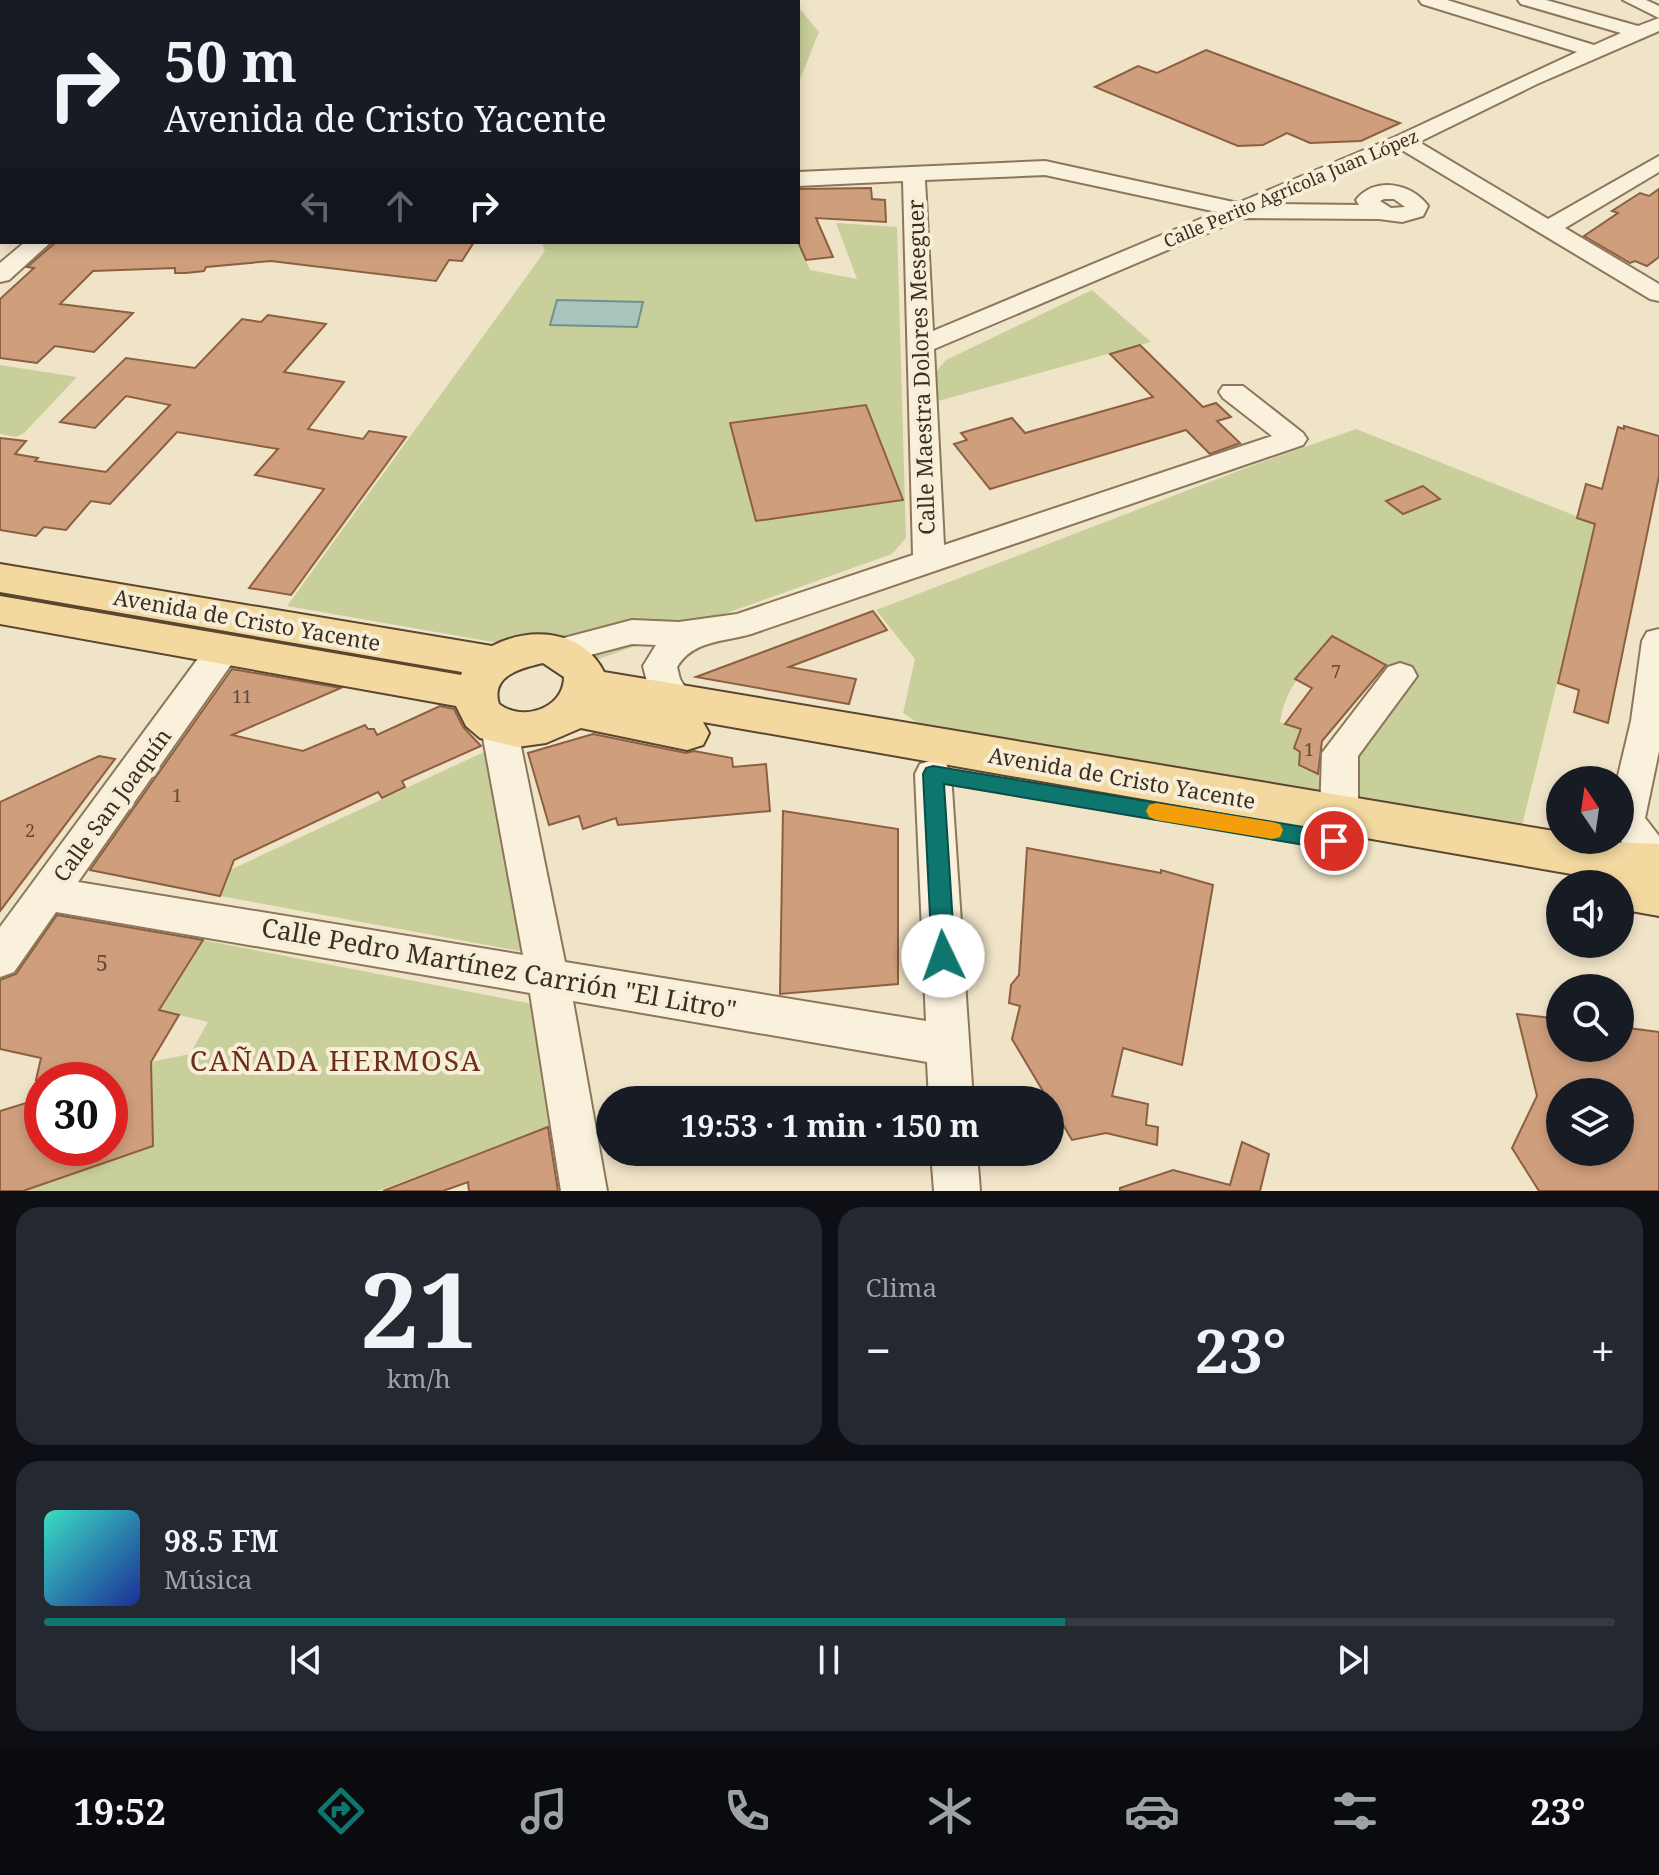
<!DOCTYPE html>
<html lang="es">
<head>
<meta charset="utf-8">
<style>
	:root { --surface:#171b24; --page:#242831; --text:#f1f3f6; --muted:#9ea1a6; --line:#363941; --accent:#0f766e }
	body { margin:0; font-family:"Noto Serif",serif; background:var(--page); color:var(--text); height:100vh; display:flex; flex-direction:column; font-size:30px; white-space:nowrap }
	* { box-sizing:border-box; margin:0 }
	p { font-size:26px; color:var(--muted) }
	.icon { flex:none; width:44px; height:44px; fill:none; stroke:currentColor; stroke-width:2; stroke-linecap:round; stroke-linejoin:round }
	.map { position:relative; height:1191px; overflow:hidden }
	.sheet { display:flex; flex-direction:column; gap:16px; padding:16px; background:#0d0f14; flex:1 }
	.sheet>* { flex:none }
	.guide { position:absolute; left:0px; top:0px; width:800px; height:244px; box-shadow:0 4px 12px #0003; background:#171b24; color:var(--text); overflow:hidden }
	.needle { width:52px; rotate:347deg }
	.fabs { position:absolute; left:1546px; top:766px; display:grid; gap:16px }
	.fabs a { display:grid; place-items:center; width:88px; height:88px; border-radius:50%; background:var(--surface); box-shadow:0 4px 12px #0003; font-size:40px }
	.speed { position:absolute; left:24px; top:1062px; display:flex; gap:16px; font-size:40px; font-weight:700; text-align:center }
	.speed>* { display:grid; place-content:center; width:104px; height:104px; border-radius:50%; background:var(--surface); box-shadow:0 4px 12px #0003; line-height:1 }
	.speed .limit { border:12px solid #d22; background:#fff; color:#111 }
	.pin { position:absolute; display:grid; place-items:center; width:68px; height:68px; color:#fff; margin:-34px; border:4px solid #fff; border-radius:50%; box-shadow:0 2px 8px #0007 }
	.me { position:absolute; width:88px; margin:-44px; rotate:357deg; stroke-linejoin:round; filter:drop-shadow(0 0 6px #0008) }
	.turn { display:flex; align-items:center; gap:28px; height:168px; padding:0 32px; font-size:36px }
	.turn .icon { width:104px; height:104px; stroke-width:2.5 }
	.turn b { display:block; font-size:56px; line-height:68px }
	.lanes { display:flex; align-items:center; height:76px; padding:0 32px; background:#0003; justify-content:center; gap:40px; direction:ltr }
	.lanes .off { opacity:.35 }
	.big { font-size:60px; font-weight:700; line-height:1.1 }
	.sheet .tile { flex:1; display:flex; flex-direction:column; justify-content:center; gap:12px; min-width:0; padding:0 28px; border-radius:24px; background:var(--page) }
	.sheet .dial { align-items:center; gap:0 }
	.dial b { font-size:104px; line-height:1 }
	.song { display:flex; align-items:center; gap:24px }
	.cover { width:96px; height:96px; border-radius:12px; background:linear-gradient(135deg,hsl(170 70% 55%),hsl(230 70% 35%)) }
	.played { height:8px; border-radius:4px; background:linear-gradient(90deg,var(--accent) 65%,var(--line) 65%) }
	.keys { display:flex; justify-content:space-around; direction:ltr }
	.heat { display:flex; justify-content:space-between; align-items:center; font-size:44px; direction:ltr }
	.sheet .tiles { flex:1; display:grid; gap:16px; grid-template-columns:1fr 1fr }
	.tile:last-child { grid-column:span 2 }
	.trip { position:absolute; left:596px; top:1086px; width:468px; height:80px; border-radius:40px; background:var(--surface); box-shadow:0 4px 12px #0003; font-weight:700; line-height:80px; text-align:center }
	.menu { display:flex; height:128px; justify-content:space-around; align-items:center; background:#090b0e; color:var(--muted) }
	.menu .icon { width:56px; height:56px }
	.menu .selected { color:var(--accent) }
	.menu b { font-size:36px; color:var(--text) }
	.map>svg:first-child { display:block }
	.green { fill:#c9cf9b }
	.water { fill:#a9c4bc; stroke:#6f938a; stroke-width:2 }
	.building { fill:#cf9f7d; stroke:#8d5f41; stroke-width:2; fill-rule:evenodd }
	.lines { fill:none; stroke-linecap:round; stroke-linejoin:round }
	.minor-casing { stroke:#8d765c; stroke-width:4 }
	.major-casing { stroke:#5b4430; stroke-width:4 }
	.minor { fill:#faf1dc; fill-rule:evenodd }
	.major { fill:#f3d9a0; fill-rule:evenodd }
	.route { fill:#0f766e; stroke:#0a4d48; stroke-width:2 }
	.slow { fill:#f59e0b }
	.labels { text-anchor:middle; stroke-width:8; stroke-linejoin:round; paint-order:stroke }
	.far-street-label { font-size:18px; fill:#3d2e20; stroke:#f7eed8 }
	.number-label { font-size:18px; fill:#624a37 }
	.street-label { font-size:22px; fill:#3d2e20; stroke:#f7eed8 }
	.near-number-label { font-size:22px; fill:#624a37 }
	.near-street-label { font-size:26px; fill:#3d2e20; stroke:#f7eed8 }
	.near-neighbourhood-label { font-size:28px; letter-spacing:2px; fill:#6b2e1e; stroke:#f7eed8 }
</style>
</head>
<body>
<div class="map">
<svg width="1659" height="1191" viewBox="0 0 1659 1191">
	<rect width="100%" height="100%" fill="#f0e4c8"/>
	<g class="green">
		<polygon points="798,7 819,32 798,84"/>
		<polygon points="836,223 897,227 906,538 892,554 596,660 287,606 545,251 542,242 798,242 810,270 857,279"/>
		<polygon points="1092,290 1151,342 931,403 933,375 946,360"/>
		<polygon points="0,365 77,377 24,433 16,437 0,434"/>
		<path d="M1356,429L1596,524L1519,838L1350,811L1351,753L1413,679L1332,636C1309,663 1286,685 1280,722L1301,729L1294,748L1300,752L1299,765L1318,774L1328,806L936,735L903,713L915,659L876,610L1251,466Z"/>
		<polygon points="499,745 531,953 220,896 230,870"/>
		<polygon points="203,940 533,1004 553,1125 378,1191 22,1191 153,1146 151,1062 190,1054 208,1022 159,1010"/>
	</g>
	<polygon class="water" points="557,300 558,300 643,302 637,327 550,325"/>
	<g class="building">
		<polygon points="1206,50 1400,123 1361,141 1310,143 1287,133 1263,145 1238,146 1095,87 1138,66 1157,73"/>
		<polygon points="871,188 872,199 885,200 886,222 816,218 833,257 806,260 798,242 798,189"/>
		<polygon points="1659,189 1659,257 1647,266 1635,261 1630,263 1584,236 1618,213 1612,211 1640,193 1649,196"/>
		<polygon points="56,242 474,242 462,261 449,260 436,281 271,261 206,267 204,271 186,273 175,273 175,268 93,271 60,304 133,313 94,352 55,346 37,363 0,358 0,299 34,268 27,267"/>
		<polygon points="268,315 326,324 284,372 344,382 308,429 363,439 369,431 406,437 291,595 249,588 324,489 255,475 278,449 177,432 110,504 91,501 66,530 44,527 36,536 0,530 0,438 26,441 15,454 38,458 35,461 106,472 170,405 126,396 95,428 60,422 126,358 195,368 242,319 261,322"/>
		<polygon points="1140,345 1203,407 1216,403 1231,417 1217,421 1240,443 1210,454 1186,430 990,489 954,444 967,440 961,433 1012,418 1025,433 1153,397 1110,354"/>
		<polygon points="866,405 903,500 756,521 730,423"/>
		<polygon points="1624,426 1659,436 1659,476 1608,723 1574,712 1579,690 1558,683 1595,524 1577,518 1586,484 1602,489 1618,427 1624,429"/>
		<polygon points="1423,486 1440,499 1403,514 1386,501"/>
		<polygon points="873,611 887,630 789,667 856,679 849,704 696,677"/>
		<polygon points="1332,636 1386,665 1322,741 1318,774 1299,765 1300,752 1294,748 1301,729 1285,724 1312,688 1295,679"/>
		<polygon points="232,669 341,688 232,735 303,751 365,725 368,729 374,729 377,735 440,706 454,709 463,727 481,746 402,781 405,787 382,798 378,792 234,860 220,896 90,870"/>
		<polygon points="593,734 686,753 694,751 732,758 733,767 766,764 770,811 618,825 616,818 583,829 579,816 549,825 528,753"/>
		<polygon points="99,756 115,759 0,911 0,802"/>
		<polygon points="783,811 898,829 898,984 780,994"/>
		<polygon points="1027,848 1161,873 1161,870 1213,885 1182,1065 1123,1048 1112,1096 1148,1104 1146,1125 1158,1127 1157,1145 1106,1133 1072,1140 1012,1039 1020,1006 1009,1003 1011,985 1019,975"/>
		<polygon points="57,915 203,940 159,1010 179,1015 151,1062 153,1146 23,1191 0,1191 0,1111 42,1098 42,1148 110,1148 110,1080 36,1080 41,1058 0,1049 0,980 16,974"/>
		<path d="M1517,1014L1560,1019V1048H1620V1027L1659,1032V1191H1539L1512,1148L1537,1096ZM1560,1092H1620V1152H1560Z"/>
		<polygon points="548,1127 558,1191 469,1191 468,1182 443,1191 383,1191"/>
		<polygon points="1242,1142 1269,1154 1260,1191 1120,1191 1120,1188 1173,1170 1230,1185"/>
	</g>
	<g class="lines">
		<defs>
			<g id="minor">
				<path d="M1419,0H1447L1594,45L1621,33L1521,4L1518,0H1546L1638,26L1659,18L1623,0H1646L1659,6V31L1537,84L1419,142L1548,219L1659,156V172L1565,228L1659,284V301L1650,299L1402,150L1274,204L1359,205L1356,200C1374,176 1412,183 1428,206L1423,216L1402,222L1379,219L1243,218L934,349L944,545L1272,436L1223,398L1219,392L1223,386H1243L1303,433L1307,439L1303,445L751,634C724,642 693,640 677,667L680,679L695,703L690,712L678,716L666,712L647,682L643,666L656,645L632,644L560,663L548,660L543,651L548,642L560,639L632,620L679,622L737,614L913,555L903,181L798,186V172L1045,161L1238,203L1395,137L1577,52L1422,4ZM1045,175L1217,212L933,331L925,180ZM1384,199H1394L1405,207L1391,208L1380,201Z"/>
				<polygon points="25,242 51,242 9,280 0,282 0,263"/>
				<path d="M1659,629V751L1645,818L1659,836V873C1608,855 1620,826 1620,780H1617L1631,721L1642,641L1647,632Z"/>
				<polygon points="223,638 235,641 240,650 235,659 78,882 523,955 481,727 487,717 499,713 511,717 517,727 565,962 926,1021 915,774 920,764 933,760 946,764 951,774 973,1100 929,1100 927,1062 573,1001 607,1191 561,1191 530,993 56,912 14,972 0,977 0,927 211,641"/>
				<polygon points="1400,663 1412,667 1417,676 1358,756 1358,815 1352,826 1339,830 1326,826 1320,815 1322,753 1388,667"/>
				<polygon points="931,1152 977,1152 980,1191 934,1191"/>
			</g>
			<path id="major" d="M0,564L492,646C530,626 583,630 604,672L1560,832V840L1659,844V916L1620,909V884H1598L1600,879L703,722L709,733L703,745L687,750L581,728L546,743L517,747L480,738L466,726L456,706L0,624V596L461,675L462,672L0,592ZM543,663L564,677C564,709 522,722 499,704C490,676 521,668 543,663Z"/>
		</defs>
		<use href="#minor" class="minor-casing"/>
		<use href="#major" class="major-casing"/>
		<use href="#minor" class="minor"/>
		<use href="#major" class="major"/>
	</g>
	<polygon class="route" points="933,766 1334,832 1342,834 1345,841 1342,847 1334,850 944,784 955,956 951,963 943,966 935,963 932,956 923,774 926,768"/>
	<polygon class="slow" points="1156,803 1272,822 1280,824 1283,830 1280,837 1272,839 1156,820 1149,817 1146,811 1149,805"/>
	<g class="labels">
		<g class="far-street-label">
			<text transform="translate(1291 189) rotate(-23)" y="6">Calle Perito Agrícola Juan López</text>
		</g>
		<g class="number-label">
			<text x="1336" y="678">7</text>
			<text x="242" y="703">11</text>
			<text x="1309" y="756">1</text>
			<text x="177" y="802">1</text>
			<text x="30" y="837">2</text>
		</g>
		<g class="street-label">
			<text transform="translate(921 367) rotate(-92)" y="8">Calle Maestra Dolores Meseguer</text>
			<text transform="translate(247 620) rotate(10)" y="8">Avenida de Cristo Yacente</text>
			<text transform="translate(1122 778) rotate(10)" y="8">Avenida de Cristo Yacente</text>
			<text transform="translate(112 805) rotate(-54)" y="8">Calle San Joaquín</text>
		</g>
		<g class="near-number-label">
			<text x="102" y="971">5</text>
		</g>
		<g class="near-street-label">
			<text transform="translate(499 969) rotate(10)" y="9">Calle Pedro Martínez Carrión "El Litro"</text>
		</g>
		<g class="near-neighbourhood-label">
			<text x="336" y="1071">CAÑADA HERMOSA</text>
		</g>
	</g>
</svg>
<div class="fabs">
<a><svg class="needle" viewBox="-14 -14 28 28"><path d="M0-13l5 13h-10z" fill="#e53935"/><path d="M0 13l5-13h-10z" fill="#9ea1a6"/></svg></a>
<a><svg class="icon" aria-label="sound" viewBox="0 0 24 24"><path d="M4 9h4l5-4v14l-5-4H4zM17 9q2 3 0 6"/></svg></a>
<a><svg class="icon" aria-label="search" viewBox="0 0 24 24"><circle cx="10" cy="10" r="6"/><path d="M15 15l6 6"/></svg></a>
<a><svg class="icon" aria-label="layers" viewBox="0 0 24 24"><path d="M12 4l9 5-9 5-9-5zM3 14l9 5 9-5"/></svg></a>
</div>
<div class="speed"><div class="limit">30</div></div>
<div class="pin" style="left:1334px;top:841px;background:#d93025"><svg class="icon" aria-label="arrive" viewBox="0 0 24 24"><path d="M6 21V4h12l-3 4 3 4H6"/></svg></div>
<svg class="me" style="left:943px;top:956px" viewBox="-20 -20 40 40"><circle r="19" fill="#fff"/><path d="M0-13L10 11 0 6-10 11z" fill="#0f766e"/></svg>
<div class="trip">19:53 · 1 min · 150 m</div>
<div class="guide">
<div class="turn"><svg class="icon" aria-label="right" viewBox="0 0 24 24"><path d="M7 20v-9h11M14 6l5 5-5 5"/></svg><div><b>50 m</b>Avenida de Cristo Yacente</div></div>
<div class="lanes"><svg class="icon off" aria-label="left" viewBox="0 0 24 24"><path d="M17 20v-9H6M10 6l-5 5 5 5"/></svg><svg class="icon off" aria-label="ahead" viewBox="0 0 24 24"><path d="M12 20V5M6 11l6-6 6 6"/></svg><svg class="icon" aria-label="right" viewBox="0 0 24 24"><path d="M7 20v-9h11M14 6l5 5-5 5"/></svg></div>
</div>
</div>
<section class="sheet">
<div class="tiles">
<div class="tile dial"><b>21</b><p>km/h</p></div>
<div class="tile"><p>Clima</p>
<div class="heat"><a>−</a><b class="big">23°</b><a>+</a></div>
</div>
<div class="tile">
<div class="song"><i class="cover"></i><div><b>98.5 FM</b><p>Música</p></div></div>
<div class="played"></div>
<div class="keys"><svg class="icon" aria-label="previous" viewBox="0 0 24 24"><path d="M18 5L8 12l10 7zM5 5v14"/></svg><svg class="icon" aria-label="pause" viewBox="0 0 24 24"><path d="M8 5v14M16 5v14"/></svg><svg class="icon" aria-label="next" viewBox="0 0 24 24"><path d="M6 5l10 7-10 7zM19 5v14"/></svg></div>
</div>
</div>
</section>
<nav class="menu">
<b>19:52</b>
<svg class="icon selected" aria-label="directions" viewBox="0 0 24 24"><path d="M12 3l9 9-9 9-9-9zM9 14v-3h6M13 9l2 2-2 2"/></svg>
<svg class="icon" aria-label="music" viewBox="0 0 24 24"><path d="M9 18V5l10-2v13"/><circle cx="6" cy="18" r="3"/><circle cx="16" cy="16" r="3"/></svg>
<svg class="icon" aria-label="phone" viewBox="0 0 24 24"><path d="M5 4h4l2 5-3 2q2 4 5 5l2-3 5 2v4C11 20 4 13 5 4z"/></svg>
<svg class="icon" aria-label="climate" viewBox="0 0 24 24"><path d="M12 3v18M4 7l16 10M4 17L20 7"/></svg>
<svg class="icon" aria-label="car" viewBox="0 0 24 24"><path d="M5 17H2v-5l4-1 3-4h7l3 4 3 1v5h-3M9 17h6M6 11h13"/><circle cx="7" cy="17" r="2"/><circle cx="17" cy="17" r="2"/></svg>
<svg class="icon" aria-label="filters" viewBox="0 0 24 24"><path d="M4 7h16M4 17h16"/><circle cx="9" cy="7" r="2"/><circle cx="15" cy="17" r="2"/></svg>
<b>23°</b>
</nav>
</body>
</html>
